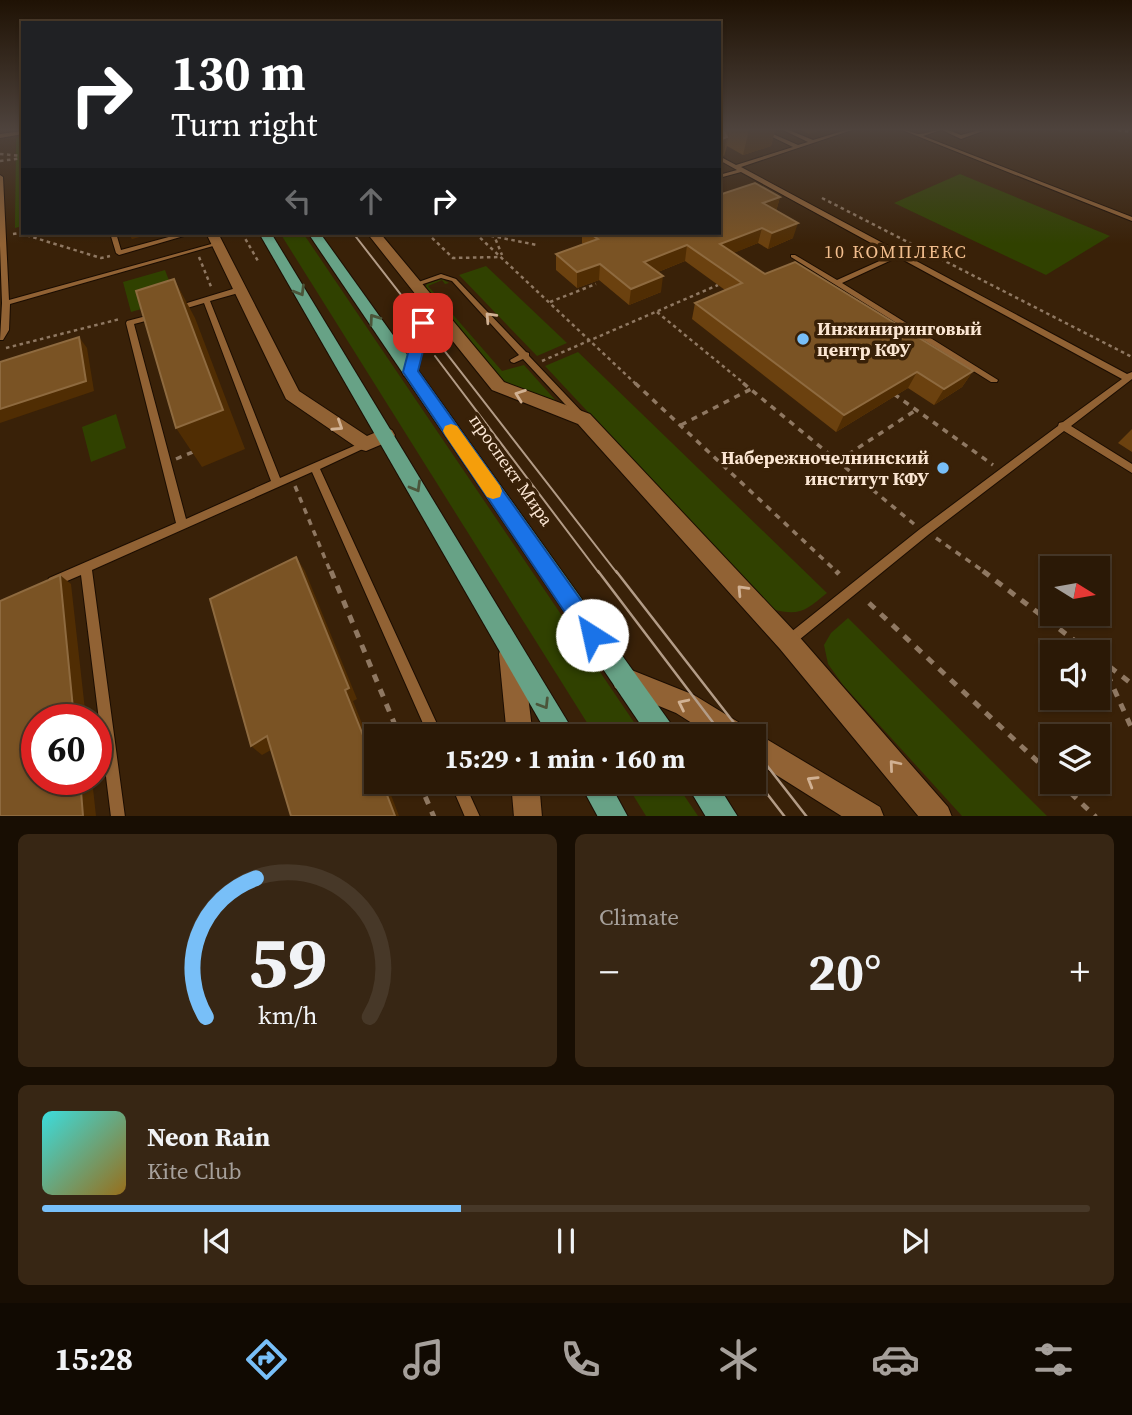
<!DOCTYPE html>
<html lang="en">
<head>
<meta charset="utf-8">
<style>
	:root { --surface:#2b1906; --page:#372614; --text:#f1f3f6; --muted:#a6a09b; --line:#473828; --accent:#78bff8 }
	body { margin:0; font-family:"Source Serif 4",serif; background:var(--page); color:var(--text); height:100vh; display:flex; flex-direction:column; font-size:26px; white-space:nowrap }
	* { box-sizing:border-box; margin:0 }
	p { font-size:23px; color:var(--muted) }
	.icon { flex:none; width:38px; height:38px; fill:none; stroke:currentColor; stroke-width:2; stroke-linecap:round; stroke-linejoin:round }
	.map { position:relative; height:816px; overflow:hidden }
	.drawer { display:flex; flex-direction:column; gap:18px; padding:18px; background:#180e03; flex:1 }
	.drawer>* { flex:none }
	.guide { position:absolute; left:21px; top:21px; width:700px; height:214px; border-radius:0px; box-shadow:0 2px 5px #0004,0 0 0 2px var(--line); background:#202124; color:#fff; overflow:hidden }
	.needle { width:46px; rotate:101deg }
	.controls { position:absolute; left:1040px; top:556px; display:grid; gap:14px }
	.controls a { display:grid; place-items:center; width:70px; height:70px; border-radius:0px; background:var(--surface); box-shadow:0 2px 5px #0004,0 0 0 2px var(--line); font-size:35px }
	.speed { position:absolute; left:21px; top:704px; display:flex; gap:14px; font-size:35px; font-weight:700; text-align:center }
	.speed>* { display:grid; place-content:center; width:91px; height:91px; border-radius:50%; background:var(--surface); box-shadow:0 2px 5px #0004,0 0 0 2px var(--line); line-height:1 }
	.speed .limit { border:10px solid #d22; background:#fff; color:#111 }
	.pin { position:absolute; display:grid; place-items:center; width:60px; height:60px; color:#fff; margin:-30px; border-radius:14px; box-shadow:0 4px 10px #0006 }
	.me { position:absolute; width:77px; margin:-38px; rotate:325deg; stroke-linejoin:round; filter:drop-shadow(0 0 5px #0008) }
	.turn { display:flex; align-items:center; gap:24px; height:147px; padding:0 35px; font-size:32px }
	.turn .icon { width:91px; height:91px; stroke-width:2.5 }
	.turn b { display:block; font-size:49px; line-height:60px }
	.lanes { display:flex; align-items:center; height:66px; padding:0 35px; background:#0003; justify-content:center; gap:35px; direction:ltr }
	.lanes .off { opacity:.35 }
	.big { font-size:52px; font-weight:700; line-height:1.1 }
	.drawer .tile { flex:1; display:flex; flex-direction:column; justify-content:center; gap:10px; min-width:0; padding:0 24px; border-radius:10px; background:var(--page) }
	.drawer .dial { align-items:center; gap:0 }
	.dial svg { height:182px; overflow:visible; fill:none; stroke:var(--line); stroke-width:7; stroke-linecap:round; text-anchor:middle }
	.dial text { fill:var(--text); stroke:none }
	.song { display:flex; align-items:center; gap:21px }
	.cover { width:84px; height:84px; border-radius:10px; background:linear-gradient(135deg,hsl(180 70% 55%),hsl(40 70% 35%)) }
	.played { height:7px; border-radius:4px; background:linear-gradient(90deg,var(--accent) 40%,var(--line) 40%) }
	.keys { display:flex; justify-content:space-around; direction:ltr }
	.heat { display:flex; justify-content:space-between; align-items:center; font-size:38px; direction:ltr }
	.drawer .tiles { flex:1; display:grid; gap:18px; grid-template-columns:1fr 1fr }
	.tile:last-child { grid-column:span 2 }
	.trip { position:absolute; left:364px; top:724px; width:402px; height:70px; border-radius:0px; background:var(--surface); box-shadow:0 2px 5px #0004,0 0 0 2px var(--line); font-weight:700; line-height:70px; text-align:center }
	.menu { display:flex; height:112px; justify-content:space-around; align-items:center; background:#110a02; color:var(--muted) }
	.menu .icon { width:49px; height:49px }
	.menu .current { color:var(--accent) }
	.menu b { font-size:32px; color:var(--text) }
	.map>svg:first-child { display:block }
	.green { fill:#304100 }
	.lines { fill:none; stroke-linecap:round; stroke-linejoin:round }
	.service-casing { stroke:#1b0d02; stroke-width:2 }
	.minor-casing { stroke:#1b0d02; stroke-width:2 }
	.primary-casing { stroke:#1b0d02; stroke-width:2 }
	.path-far2 { stroke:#8f7862; stroke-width:2.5; stroke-dasharray:3.5 3.5; stroke-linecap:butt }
	.path-far1 { stroke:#8f7862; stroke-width:3.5; stroke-dasharray:6 6; stroke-linecap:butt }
	.path { stroke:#8f7862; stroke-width:5; stroke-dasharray:8 8; stroke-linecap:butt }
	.service { fill:#916234; fill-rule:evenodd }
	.minor { fill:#916234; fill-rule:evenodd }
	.primary { fill:#67a286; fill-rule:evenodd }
	.tram-far1 { stroke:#b39c87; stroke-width:2 }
	.tram { stroke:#b39c87; stroke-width:2.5 }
	.wall { fill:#6b410f }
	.shaded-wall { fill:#502d03 }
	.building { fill:#7a5324; stroke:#8e6a3f; stroke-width:2 }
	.oneway { stroke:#4b553a }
	.oneway2 { stroke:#d1b193 }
	.route { fill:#1a73e8; stroke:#114b97; stroke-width:2 }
	.slow { fill:#f59e0b }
	.poi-dot { fill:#78bff8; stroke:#392108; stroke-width:2.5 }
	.labels { text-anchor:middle; stroke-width:7; stroke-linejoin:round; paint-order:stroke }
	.far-quarter-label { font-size:18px; letter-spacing:2px; fill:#f2be8e; stroke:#392108 }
	.poi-label { font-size:18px; font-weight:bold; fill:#fbe6d3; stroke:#392108; text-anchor:start }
	.street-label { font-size:18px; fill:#fbe6d3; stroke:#392108 }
</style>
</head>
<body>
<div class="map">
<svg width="1132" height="817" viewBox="0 0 1132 817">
	<rect width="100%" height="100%" fill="#392108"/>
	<g class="green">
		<polygon points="23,136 23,226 15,228 16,138"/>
		<polygon points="960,174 1110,236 1046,275 894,203"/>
		<polygon points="280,233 303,233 644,737 596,737"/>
		<polygon points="486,266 567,343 537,356 459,275"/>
		<polygon points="165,270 176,299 131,312 123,282"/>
		<polygon points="442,279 449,283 445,284 442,280 428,286 502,371 524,365 558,403 501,380 424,289 427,284"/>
		<path d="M578,352L827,593C806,610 800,617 772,609L545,366Z"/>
		<polygon points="116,414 126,448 91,462 82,427"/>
		<polygon points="848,618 1047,816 962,816 843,685 828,664 824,645 831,633"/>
		<polygon points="625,782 675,782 698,816 646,816"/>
	</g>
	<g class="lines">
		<defs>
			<g id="service">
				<polygon points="758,130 764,130 798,145 808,142 783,130 789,130 813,140 846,130 852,130 741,167 1127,374 1132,372 1132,379 1071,426 1132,464 1132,473 1064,431 928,535 794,644 790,646 786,644 784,640 786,636 920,529 1058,426 1059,423 1063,422 1122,379 898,257 842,283 998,380 997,382 991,382 791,257 791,255 795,255 837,280 893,255 741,172 719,178 719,175 737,170 719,160 719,156 736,165 793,147"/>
				<path d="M902,130C908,130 913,133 918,134C926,134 934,130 941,130L923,136L1132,217V221Z"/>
				<polygon points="942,130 948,130 961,135 976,131 976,130 983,131 961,139"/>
				<polygon points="23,131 23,134 0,138 0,134"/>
				<polygon points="0,175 3,177 9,300 215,243 217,242 220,244 10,304 9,330 3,340 0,340 2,303 0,246"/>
				<polygon points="110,233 116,233 121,250 176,235 175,233 194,233 119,255 116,253"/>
				<polygon points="441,274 456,279 526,352 529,353 529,356 583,413 584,415 583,417 577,417 523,359 514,363 511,362 510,360 519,355 452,281 441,278 414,287 410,285"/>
				<polygon points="236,288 239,288 243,290 242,292 210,301 280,478 363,442 369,442 371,444 369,446 320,469 443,737 429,737 312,472 92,570 125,817 111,817 81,575 53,587 49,586 47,582 49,578 176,523 126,323 127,321 154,314 158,316 157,318 134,324 186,519 271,481 204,303 177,311 173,309 174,307"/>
				<polygon points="450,782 464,782 480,817 465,817"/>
			</g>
			<g id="minor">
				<polygon points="206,233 218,233 299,391 367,436 386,428 392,430 395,435 392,440 366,451 359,449 286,399"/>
				<polygon points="367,233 380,233 504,382 590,414 796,633 948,807 952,817 919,817 780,649 578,424 492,390 431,314 418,372 410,378 404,376 402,372 420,300"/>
				<polygon points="511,642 520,645 523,654 533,737 507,737 499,654 502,645"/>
				<polygon points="624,667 694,695 748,728 751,734 763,737 880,807 884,817 843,817 754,761 754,737 714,737 676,713 615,688 612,679 615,670"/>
				<polygon points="511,782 539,782 542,817 514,817"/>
			</g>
			<g id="primary">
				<polygon points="259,233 271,233 577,737 549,737"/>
				<polygon points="308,233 320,233 674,728 678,737 649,737"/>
				<polygon points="579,782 609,782 628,817 598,817"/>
				<polygon points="685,782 716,782 738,817 706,817"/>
			</g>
		</defs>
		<use href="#service" class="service-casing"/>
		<use href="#minor" class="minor-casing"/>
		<use href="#primary" class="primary-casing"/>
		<g class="path-far2">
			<polyline points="1118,130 1132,132"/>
			<polyline points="0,154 23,156"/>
			<polyline points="0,161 23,158"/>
			<polyline points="822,198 1132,357"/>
			<polyline points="242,233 258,261"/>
			<polyline points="427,233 453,258 500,257"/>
			<polyline points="475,233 637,385"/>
			<polyline points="477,233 537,245"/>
			<polyline points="493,233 502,255"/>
			<polyline points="13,234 19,233 101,258 110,256"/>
			<polyline points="199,257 212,289"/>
			<polyline points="550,302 596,284"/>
			<polyline points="657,312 746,385"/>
			<polyline points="6,348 120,319"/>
			<polyline points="542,361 718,285"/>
		</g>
		<g class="path-far1">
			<polyline points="635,383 838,573"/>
			<polyline points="743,383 914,524"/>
			<polyline points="894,394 993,465"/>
			<polyline points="681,425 751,389"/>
			<polyline points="176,459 195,451"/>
			<polyline points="838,461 916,410"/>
			<polyline points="295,486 331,573"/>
			<polyline points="936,538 986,573"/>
		</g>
		<g class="path">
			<polyline points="331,571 400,737"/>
			<polyline points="836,571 839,574"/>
			<polyline points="983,571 1091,653"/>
			<polyline points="869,603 1052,775"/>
			<polyline points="1097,657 1132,684"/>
			<polyline points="1101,660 1132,729"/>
			<polyline points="419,782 434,817"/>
			<polyline points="1059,782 1096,817"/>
		</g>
		<use href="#service" class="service"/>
		<use href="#minor" class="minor"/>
		<use href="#primary" class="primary"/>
		<g class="tram-far1">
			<polyline points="353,233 617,573"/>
			<polyline points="435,356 599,573"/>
		</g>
		<g class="tram">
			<polyline points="598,571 724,737"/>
			<polyline points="616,571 745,737"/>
			<polyline points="754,749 807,817"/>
			<polyline points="754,777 785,817"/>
		</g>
	</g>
	<g class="wall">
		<polygon points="719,130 775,130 771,146 743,155 727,146 724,156 723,155 721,168 719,169"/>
		<polygon points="801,130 820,130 809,134"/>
		<polygon points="722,194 780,197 776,211 793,238 768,249 758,243 733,253 765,274 973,371 962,387 934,405 908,388 836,432 692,319 695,303 725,290 685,261 658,272 661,292 629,305 599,280 577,288 556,270 556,254 583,244 582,243 582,233 719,233"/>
		<polygon points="1132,429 1132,452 1118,443"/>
	</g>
	<g class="shaded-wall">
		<polygon points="729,130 730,130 724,156"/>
		<polygon points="749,130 775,130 771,146 743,155"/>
		<polygon points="810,130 820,130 809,134"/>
		<polygon points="727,137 721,168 719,169 719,140"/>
		<polygon points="780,197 776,212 763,203"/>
		<polygon points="798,223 793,238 768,249 772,233"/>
		<polygon points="762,228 758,243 717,260 720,244"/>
		<polygon points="128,233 155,233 132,239"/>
		<polygon points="687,245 685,261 643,278 644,262"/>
		<polygon points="600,264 599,280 577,288 577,272"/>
		<polygon points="663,276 661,292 629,305 631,289"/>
		<polygon points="174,279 195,318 245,449 202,467 176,428"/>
		<polygon points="79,337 87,348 94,391 0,423 0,409"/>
		<polygon points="973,371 962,387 934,405 944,389"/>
		<polygon points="917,372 908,388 836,432 844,415"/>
		<polygon points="296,557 305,571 357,699 353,701 376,759 376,768 345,690"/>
		<polygon points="60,575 71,584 86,719 74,719"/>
		<polygon points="267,736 278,746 262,755 251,746"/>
		<polygon points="80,779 92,779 96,816 83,816"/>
		<polygon points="382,782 386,782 399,816 395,816"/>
	</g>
	<g class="building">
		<polygon points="719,130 723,130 727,137 719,140"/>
		<polygon points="755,183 780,197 763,203 798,223 772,233 762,228 720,244 765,274 795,262 973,371 944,389 917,372 844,415 695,303 742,283 687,245 644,262 663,276 631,289 600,264 577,272 556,254 598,239 589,233 719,233 719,193 722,194"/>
		<polygon points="174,279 223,410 176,428 136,291"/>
		<polygon points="79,337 86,381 0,409 0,362"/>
		<polygon points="296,557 349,688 345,690 376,768 376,782 382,782 395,816 291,816 267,736 251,746 210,599"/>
		<polygon points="60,575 74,719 37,719 37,779 80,779 83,816 0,816 0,601"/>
	</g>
	<defs><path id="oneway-chevron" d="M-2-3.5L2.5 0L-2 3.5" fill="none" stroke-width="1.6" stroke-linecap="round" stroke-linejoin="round" transform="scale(1.75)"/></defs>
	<g class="oneway">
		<use href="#oneway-chevron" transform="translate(300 291) rotate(59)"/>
		<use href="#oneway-chevron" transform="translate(374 319) rotate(-125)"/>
		<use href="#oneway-chevron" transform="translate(416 487) rotate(60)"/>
		<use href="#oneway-chevron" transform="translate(544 704) rotate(58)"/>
	</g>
	<g class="oneway2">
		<use href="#oneway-chevron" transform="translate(490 317) rotate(-133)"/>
		<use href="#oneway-chevron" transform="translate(520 395) rotate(-160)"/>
		<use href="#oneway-chevron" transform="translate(338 426) rotate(33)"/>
		<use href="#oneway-chevron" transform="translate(742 590) rotate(-133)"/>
		<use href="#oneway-chevron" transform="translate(683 704) rotate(-154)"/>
		<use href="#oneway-chevron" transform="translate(894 765) rotate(-130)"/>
		<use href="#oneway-chevron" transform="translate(812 781) rotate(-149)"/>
	</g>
	<linearGradient id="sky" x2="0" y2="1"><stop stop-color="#1f1204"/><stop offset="0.53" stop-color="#4e433d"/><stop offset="1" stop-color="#4e433d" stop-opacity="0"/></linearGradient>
	<rect width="1132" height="244" fill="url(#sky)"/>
	<polygon class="route" points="423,319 430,323 418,371 600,627 603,635 600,642 592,645 585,642 403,372 416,323"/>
	<polygon class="slow" points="451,424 457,426 500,486 502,491 500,497 493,499 487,497 445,435 443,431 445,426"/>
	<g class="poi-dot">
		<circle cx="803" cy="339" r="7"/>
		<circle cx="943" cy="468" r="7"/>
	</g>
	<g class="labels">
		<g class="far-quarter-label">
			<text x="896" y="258">10 КОМПЛЕКС</text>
		</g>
		<g class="poi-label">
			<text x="817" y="335">Инжиниринговый<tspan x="817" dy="21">центр КФУ</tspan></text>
			<text x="929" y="464" text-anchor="end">Набережночелнинский<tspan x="929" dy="21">институт КФУ</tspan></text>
		</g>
		<g class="street-label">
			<text transform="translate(511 470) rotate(55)" y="6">проспект Мира</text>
		</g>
	</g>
</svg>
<div class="controls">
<a><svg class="needle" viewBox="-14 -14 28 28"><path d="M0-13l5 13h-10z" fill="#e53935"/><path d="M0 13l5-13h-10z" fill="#a6a09b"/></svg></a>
<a><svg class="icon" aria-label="sound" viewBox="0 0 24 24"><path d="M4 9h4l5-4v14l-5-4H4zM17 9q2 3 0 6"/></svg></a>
<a><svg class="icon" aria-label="layers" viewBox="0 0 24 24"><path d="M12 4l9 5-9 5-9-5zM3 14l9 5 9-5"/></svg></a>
</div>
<div class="speed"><div class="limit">60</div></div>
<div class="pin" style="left:423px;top:323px;background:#d93025"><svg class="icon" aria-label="arrive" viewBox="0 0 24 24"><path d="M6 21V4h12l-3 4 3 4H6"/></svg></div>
<svg class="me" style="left:592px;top:635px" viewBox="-20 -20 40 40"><circle r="19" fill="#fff"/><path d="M0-13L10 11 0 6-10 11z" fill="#1a73e8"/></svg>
<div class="trip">15:29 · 1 min · 160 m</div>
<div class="guide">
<div class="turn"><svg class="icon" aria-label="right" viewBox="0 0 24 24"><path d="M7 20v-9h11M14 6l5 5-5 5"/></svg><div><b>130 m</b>Turn right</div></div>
<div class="lanes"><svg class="icon off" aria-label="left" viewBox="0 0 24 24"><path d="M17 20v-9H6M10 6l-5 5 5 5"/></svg><svg class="icon off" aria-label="ahead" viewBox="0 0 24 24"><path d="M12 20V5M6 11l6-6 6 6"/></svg><svg class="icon" aria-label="right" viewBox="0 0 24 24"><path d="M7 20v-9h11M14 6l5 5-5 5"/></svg></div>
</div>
</div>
<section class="drawer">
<div class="tiles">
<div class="tile dial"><svg viewBox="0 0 100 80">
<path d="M14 69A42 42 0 1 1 86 69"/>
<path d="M14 69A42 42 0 0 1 36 8" stroke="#78bff8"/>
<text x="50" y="56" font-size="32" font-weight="700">59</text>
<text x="50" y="72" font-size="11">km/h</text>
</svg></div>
<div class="tile"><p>Climate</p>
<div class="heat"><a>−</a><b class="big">20°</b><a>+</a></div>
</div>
<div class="tile">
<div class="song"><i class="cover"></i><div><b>Neon Rain</b><p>Kite Club</p></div></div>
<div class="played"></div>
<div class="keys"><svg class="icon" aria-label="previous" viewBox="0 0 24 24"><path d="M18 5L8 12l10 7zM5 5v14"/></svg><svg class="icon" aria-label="pause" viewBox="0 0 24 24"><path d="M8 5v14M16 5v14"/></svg><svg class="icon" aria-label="next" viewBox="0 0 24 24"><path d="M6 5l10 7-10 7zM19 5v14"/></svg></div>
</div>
</div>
</section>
<nav class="menu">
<b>15:28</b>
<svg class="icon current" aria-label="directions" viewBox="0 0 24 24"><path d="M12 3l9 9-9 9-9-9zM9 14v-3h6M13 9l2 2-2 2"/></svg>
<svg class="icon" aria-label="music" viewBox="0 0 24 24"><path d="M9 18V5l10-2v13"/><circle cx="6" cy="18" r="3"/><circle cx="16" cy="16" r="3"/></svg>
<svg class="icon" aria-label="phone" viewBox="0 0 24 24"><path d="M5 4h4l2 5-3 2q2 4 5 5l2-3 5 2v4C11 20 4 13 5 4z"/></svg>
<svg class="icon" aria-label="climate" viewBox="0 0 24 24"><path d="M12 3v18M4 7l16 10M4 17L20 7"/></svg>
<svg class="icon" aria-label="car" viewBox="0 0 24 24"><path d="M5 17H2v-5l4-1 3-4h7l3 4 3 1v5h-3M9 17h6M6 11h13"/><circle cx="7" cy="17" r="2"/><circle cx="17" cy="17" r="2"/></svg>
<svg class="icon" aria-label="filters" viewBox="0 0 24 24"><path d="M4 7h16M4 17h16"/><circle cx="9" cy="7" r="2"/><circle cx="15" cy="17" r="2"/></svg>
</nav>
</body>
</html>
